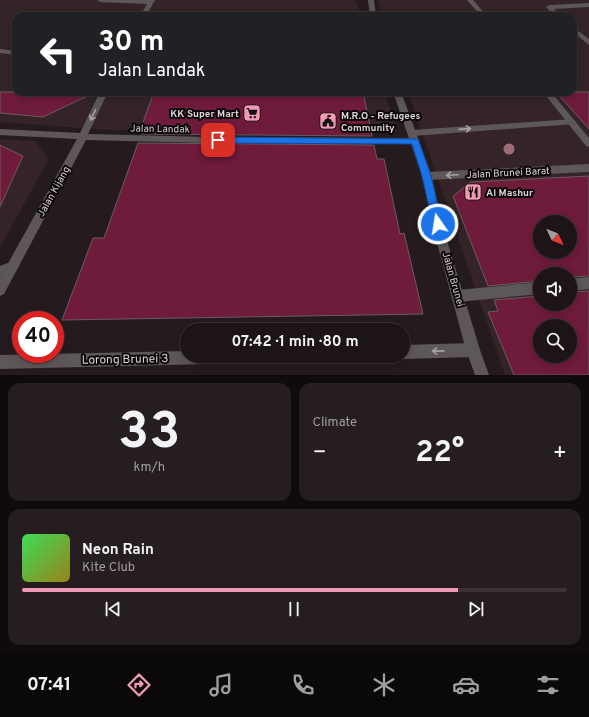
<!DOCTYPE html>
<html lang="en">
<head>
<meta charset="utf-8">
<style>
	:root { --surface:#1c1416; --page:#251d1f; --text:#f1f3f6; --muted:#a09ea1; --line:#3a3335; --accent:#f19ab3 }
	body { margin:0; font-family:Overpass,sans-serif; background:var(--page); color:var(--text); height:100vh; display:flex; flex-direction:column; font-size:15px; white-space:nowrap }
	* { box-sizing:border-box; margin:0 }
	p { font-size:13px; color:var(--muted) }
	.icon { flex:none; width:22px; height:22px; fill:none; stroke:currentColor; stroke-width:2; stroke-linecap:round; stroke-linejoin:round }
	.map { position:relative; height:375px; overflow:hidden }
	.panel { display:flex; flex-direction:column; gap:8px; padding:8px; background:#0f0b0c; flex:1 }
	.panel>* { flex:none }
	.top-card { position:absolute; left:12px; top:12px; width:565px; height:84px; border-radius:12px; box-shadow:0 2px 10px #0003,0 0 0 1px var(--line); background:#202124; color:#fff; overflow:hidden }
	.needle { width:26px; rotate:133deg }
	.controls { position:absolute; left:533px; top:215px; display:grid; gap:8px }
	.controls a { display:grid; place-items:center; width:44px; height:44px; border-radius:50%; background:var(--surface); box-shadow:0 2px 10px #0003,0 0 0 1px var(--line); font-size:20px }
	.speed { position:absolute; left:12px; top:311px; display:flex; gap:8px; font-size:20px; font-weight:700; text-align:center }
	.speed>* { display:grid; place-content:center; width:52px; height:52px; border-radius:50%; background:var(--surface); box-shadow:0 2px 10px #0003,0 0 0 1px var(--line); line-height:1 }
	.speed .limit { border:6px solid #d22; background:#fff; color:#111 }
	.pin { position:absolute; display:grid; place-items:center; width:34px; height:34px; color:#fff; margin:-17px; border-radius:8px; box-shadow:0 2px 6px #0006 }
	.me { position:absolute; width:44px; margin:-22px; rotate:347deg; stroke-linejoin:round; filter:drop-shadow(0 0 3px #0008) }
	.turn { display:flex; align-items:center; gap:14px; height:84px; padding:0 20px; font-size:18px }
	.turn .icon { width:52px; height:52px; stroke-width:2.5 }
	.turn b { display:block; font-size:28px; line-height:34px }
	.big { font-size:30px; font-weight:700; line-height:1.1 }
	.panel .card { flex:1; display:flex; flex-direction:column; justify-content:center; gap:6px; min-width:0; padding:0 14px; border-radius:12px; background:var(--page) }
	.panel .dial { align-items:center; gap:0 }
	.dial b { font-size:52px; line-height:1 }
	.song { display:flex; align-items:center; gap:12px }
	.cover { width:48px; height:48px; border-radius:6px; background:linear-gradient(135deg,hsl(130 70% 55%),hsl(50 70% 35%)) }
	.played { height:4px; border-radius:2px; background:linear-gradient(90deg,var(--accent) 80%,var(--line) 80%) }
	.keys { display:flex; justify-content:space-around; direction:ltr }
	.heat { display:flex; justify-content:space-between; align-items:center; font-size:22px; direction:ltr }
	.panel .tiles { flex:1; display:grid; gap:8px; grid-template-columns:1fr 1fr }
	.card:last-child { grid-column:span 2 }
	.trip { position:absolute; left:180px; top:323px; width:230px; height:40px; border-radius:20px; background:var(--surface); box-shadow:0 2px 10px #0003,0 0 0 1px var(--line); font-weight:700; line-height:40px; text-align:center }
	.tabs { display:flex; height:64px; justify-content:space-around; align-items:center; background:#0b0809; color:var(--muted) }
	.tabs .icon { width:28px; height:28px }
	.tabs .selected { color:var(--accent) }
	.tabs b { font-size:18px; color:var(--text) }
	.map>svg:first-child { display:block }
	.built { fill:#342428; fill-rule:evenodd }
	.building { fill:#6f1b3c; stroke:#695d60; fill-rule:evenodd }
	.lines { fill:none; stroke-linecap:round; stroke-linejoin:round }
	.service { fill:#5d5759; fill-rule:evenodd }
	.minor { fill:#5d5759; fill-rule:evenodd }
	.tertiary { fill:#5d5759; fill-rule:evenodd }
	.tree { fill:#9c6e7a }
	.oneway { stroke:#a9a1a3 }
	.route { fill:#1a73e8; stroke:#114b97 }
	.labels { text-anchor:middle; stroke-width:4; stroke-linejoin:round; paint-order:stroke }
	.poi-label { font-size:10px; font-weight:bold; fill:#dbd3d5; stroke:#0b0708; text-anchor:start }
	.street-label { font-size:10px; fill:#dbd3d5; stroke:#0b0708 }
	.near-street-label { font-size:12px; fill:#dbd3d5; stroke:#0b0708 }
</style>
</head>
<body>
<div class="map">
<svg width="589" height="375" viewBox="0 0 589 375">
	<rect width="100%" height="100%" fill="#251b1e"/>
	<g class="built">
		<polygon points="0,0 355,0 362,16 16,16 16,92 385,92 397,132 108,130 0,122"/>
		<path d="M378,0H589V375H505L408,92H573V16H382ZM540,222H570V252H540ZM540,274H570V304H540ZM540,326H570V356H540Z"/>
		<polygon points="0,139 35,141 49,159 0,247"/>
	</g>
	<g class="building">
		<polygon points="0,92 96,92 43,117 0,113"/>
		<polygon points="154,92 363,92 372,136 141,134 144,125 142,125"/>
		<polygon points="556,92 589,92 589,129"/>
		<polygon points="138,143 374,145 377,159 384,159 400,234 404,233 423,314 62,320 93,238 104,238"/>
		<polygon points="0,145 23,156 0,207"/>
		<path d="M589,176V276L570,277V274H540V281L488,286L453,196L471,182ZM540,222H570V252H540Z"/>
		<path d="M589,291V375H514L488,312L498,311L494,300L540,296V304H570V292ZM540,326H570V356H540Z"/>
	</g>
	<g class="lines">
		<g class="service">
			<polygon points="467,0 473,0 487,16 481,16"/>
			<polygon points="589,3 589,7 554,9 562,16 555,16 546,7 549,5"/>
			<polygon points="573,27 589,39 589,45 573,32"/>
			<polygon points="0,49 16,51 16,55 0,53"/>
			<polygon points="543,92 551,92 589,138 589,147 586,146"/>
			<polygon points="13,261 17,262 19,266 17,270 0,277 0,266"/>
			<polygon points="589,277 589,289 570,291 570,279"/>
			<polygon points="540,282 540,294 458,302 454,300 452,296 454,292 458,290"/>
		</g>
		<g class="minor">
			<polygon points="97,0 155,0 146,16 140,16 147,4 100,2"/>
			<polygon points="100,92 108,92 88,134 208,137 415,138 420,141 415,144 208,143 86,140 4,294 0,296 0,278 77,139 0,135 0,129 80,133"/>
			<polygon points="572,119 576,122 575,124 412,136 408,133 412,130"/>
			<polygon points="589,164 589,172 427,180 424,179 422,176 424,173 427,172"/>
			<polygon points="473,343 478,345 480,350 478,355 473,357 403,359 398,356 403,356 403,345"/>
			<polygon points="187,351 187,356 257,356 255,361 250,363 0,369 0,355"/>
		</g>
		<g class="tertiary">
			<polygon points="368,0 374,0 376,16 370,16"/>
			<polygon points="393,92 401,92 432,176 442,224 480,350 489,375 475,375 466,350 432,224 422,176"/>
		</g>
	</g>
	<circle class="tree" cx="509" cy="149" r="5.5"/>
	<defs><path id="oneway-shaft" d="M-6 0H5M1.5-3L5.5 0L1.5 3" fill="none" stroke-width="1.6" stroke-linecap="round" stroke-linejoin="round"/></defs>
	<g class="oneway">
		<use href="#oneway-shaft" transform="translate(93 115) rotate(116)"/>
		<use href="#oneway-shaft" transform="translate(465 129) rotate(-4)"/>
		<use href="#oneway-shaft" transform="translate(452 175) rotate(177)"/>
		<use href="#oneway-shaft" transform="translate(438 351) rotate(179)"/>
	</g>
	<polygon class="route" points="218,137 418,139 431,176 442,224 441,226 434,226 433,224 422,176 412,144 218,143 214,140"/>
	<defs>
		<symbol id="supermarket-square" viewBox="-11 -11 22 22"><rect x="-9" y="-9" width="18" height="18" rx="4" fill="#f19ab3" stroke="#0b0708"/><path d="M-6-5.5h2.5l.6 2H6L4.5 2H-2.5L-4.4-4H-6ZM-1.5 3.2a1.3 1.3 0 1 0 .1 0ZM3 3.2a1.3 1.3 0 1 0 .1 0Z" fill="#111"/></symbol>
		<symbol id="civic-square" viewBox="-11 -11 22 22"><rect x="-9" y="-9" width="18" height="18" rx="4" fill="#f19ab3" stroke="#0b0708"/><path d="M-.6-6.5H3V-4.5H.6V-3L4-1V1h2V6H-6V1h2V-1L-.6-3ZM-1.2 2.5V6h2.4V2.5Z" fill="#111"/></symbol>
		<symbol id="restaurant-square" viewBox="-11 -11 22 22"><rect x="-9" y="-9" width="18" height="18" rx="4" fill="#f19ab3" stroke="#0b0708"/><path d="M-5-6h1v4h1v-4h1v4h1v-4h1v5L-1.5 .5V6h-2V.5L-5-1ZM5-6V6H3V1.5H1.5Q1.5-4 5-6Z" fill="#111"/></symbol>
	</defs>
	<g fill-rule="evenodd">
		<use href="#supermarket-square" x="242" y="103" width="20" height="20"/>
		<use href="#civic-square" x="318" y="111" width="20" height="20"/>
		<use href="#restaurant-square" x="463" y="182" width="20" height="20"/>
	</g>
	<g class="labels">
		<g class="poi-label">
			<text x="239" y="117" text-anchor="end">KK Super Mart</text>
			<text x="341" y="119">M.R.O - Refugees<tspan x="341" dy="12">Community</tspan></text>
			<text x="486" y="196">Al Mashur</text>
		</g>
		<g class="street-label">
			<text transform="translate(160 128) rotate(1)" y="4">Jalan Landak</text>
			<text transform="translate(508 172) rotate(-3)" y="4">Jalan Brunei Barat</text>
			<text transform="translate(53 191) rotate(-61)" y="4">Jalan Kijang</text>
			<text transform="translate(454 279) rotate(74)" y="4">Jalan Brunei</text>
		</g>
		<g class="near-street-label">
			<text transform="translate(125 359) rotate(-1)" y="4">Lorong Brunei 3</text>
		</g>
	</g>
</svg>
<div class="controls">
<a><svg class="needle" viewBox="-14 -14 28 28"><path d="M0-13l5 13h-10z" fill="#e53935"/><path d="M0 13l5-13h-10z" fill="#a09ea1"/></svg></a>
<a><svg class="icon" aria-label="sound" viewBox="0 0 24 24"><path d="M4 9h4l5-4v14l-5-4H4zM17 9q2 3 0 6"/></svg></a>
<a><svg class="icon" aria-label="search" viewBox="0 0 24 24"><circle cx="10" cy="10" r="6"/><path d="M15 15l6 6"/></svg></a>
</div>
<div class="speed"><div class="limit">40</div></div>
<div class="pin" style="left:218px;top:140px;background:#d93025"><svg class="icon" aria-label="arrive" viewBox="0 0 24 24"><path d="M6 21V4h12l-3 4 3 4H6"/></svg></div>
<svg class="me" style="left:438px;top:224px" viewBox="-20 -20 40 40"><circle r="17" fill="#1a73e8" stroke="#fff" stroke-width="3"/><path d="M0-11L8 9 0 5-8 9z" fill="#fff"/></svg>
<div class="trip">07:42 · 1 min · 80 m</div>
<div class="top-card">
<div class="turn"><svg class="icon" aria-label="left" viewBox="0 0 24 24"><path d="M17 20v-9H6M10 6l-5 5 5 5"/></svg><div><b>30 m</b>Jalan Landak</div></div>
</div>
</div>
<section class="panel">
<div class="tiles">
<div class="card dial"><b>33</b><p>km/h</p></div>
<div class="card"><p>Climate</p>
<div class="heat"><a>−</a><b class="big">22°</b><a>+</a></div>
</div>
<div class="card">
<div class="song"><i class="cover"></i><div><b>Neon Rain</b><p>Kite Club</p></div></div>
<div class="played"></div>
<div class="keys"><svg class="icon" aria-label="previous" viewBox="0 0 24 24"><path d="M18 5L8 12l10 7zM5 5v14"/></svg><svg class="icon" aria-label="pause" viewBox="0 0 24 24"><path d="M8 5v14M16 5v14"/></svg><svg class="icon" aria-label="next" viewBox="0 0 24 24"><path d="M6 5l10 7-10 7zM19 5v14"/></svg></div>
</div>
</div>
</section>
<nav class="tabs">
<b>07:41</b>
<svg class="icon selected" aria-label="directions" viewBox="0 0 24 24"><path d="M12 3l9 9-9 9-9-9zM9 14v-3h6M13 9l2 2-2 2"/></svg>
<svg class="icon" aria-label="music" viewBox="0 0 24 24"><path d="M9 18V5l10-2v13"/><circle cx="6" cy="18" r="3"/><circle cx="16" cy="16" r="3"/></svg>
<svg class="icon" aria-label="phone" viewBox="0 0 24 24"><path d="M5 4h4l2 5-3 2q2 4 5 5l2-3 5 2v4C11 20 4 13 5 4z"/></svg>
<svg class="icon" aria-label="climate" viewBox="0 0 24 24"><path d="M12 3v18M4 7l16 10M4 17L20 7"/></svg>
<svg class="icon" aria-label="car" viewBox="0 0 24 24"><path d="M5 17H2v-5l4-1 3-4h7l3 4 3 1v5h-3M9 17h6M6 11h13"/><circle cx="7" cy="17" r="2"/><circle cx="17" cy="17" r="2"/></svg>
<svg class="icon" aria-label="filters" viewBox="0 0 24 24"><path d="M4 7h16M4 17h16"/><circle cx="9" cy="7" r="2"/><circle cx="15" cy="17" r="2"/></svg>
</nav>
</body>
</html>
